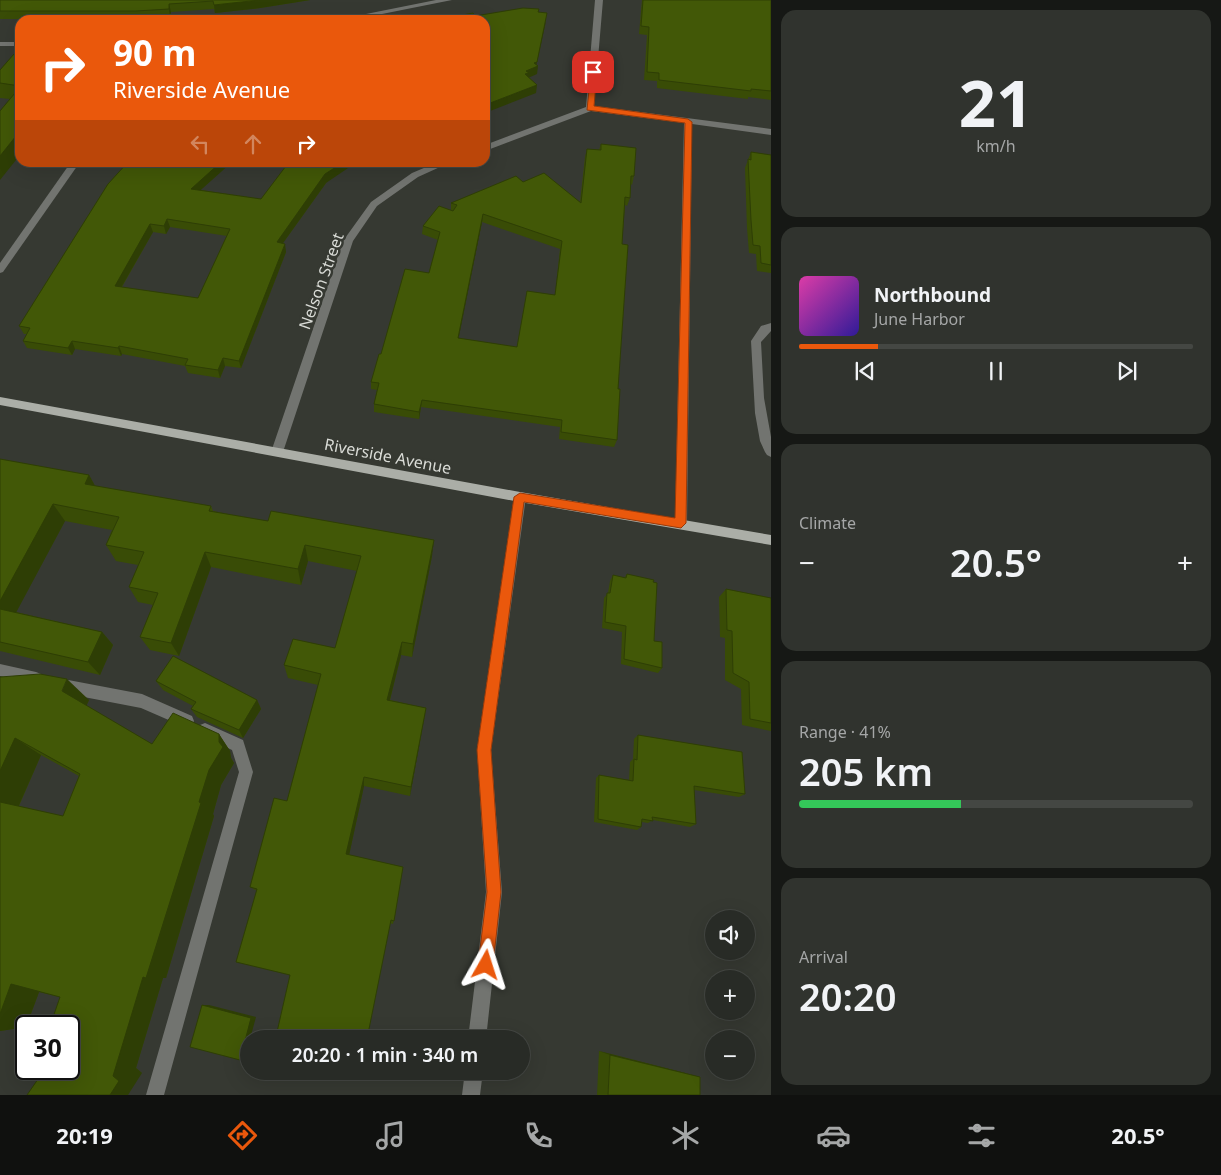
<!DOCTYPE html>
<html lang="en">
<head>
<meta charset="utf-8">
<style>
	:root { --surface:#282b26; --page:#30332e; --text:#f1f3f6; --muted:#a5a7a7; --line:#444743; --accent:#ea580c }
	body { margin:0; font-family:"Noto Sans",sans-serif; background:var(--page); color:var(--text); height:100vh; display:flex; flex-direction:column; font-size:19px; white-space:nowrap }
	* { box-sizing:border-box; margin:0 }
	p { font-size:16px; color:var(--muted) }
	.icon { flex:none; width:28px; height:28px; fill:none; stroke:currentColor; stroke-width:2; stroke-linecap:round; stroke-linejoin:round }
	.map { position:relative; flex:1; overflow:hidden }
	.side { display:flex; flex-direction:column; gap:10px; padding:10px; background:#161815; width:450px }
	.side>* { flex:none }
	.guide { position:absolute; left:15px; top:15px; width:475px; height:152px; border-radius:15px; box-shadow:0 5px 20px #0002,0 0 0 1px var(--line); background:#ea580c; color:#fff; overflow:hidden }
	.tools { position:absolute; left:705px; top:910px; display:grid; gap:10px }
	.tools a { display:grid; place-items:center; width:50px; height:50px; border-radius:50%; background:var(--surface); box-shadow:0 5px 20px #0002,0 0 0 1px var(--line); font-size:25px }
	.speed { position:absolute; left:15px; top:1015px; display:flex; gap:10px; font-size:25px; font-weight:700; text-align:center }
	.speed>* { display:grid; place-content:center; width:65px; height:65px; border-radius:50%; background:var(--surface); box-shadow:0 5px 20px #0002,0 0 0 1px var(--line); line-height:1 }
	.speed .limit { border:2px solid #111; border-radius:8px; background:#fff; color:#111 }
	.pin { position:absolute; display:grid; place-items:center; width:42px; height:42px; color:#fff; margin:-21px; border-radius:10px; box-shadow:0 2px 8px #0006 }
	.me { position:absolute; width:55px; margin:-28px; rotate:6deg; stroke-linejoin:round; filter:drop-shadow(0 0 4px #0008) }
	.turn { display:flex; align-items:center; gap:18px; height:105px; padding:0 15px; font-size:22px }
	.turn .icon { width:65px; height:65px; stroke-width:2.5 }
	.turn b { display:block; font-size:35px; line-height:42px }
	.lanes { display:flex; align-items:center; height:48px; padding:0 15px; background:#0003; justify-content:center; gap:25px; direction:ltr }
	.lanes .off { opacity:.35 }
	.big { font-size:38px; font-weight:600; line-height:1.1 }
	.side .widget { flex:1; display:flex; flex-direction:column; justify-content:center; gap:8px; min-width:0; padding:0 18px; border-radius:15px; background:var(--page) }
	.side .dial { align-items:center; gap:0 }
	.dial b { font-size:65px; line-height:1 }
	.song { display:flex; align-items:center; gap:15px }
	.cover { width:60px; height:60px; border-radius:8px; background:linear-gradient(135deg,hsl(320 70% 55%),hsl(250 70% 35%)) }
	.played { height:5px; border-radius:2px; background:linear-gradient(90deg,var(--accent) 20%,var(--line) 20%) }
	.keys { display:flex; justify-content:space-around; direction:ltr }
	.heat { display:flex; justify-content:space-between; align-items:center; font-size:28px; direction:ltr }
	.charge { height:8px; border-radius:4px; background:linear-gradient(90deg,#34c759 41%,var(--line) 0) }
	.trip { position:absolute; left:240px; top:1030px; width:290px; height:50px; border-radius:25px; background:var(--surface); box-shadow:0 5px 20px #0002,0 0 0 1px var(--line); font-weight:600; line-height:50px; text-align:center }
	.tab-bar { display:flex; height:80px; justify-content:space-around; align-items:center; background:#10110f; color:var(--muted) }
	.tab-bar .icon { width:35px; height:35px }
	.tab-bar .active { color:var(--accent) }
	.tab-bar b { font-size:22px; color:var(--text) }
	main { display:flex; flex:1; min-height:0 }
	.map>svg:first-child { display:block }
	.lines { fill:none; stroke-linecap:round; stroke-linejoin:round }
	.minor { fill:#727470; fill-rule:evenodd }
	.major { fill:#abaea7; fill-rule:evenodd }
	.wall { fill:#394c06; fill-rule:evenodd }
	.shaded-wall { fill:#2e3e05 }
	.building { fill:#425807; stroke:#2e3e05; fill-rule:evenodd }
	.route { fill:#ea580c; stroke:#983908 }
	.labels { text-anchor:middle; stroke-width:5; stroke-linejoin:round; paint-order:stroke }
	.street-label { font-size:16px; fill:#d9dbd6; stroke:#363932 }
</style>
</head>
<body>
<main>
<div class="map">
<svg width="771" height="1095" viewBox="0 0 771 1095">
	<rect width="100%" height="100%" fill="#363932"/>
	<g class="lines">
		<g class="minor">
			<polygon points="436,0 452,0 352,20 336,20"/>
			<polygon points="595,0 603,0 594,106 771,129 771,135 692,124 687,523 685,527 681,528 677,527 675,523 684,123 591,111 485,151 485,145 586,107"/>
			<rect x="0" y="42" width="20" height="4"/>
			<polygon points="71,162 80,162 3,272 0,273 0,263"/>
			<polygon points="438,162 451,162 418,177 377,206 353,241 283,452 281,455 273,455 271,452 343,241 371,202 412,173"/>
			<polygon points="771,323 771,331 761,342 764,398 771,437 771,457 767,455 765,452 760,441 755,413 751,341 761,326"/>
			<polygon points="520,492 524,493 526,497 491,750 502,892 486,1039 468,1039 486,892 477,750 514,497 516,493"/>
			<polygon points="0,664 36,672 41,674 43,679 41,684 36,686 0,676"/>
			<polygon points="63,679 142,694 192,716 194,721 192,726 187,728 141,708 63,693 58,691 56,686 58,681"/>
			<polygon points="205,723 243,740 253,772 164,1095 146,1095 239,772 232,750 200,735 198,730 200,725"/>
			<polygon points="465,1071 483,1071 480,1095 462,1095"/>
		</g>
		<polygon class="major" points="0,397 520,492 771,535 771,545 520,502 0,405"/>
	</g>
	<g class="wall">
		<polygon points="0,0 310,0 260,8 215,13 214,9 171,12 170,17 138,19 0,19"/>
		<polygon points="642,0 771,0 771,100 748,97 748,99 657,88 657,81 644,80 647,35 639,34"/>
		<polygon points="20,55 20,155 10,99 0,98 0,70"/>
		<path d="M601,144L634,176L632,185L631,184L630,198L627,206L625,205L622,244L618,389L617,440L614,447L559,439L560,427L421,407L419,419L374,412V404L377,390L371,389V382L381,354L429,273L438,240L422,234L423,226L451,210V203L523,182L580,202L585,157L587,149L599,150ZM482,222L560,249L555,295L517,347L458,338Z"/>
		<polygon points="751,152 771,155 771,273 757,271 756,254 749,253 747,228 745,168"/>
		<path d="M232,162L200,190L261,199L326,183L283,243L286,252L241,368L225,366L220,378L188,373L185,366L122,354L121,356L75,349L72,355L27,348L23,341L27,334H24L19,326L108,184ZM170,227L227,236L198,298L122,287L153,232L166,234Z"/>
		<polygon points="0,459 89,475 95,486 211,506 213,511 432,556 412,657 401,655 390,700 426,708 410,796 364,786 349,855 403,867 393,924 390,923 290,975 257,891 250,887 287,801 318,685 288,678 284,665 335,648 357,571 308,561 301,585 211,567 179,656 150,650 140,637 153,605 138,602 129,587 138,565 116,561 106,545 112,530 65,521 16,612 102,632 113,645 100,675 0,651"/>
		<polygon points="627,574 654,641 662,668 658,673 621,664 622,632 602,628 604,598 608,593 610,581 613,575 624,578"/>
		<polygon points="726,589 771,598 771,731 742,725 741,689 725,680 725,638 720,637 719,597"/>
		<path d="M0,677L89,700L86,706L152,744L219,734L230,751L231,758L234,763L221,785L213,814L214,816L166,978H163L136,1068L142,1073L69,1069L60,997L39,992L26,1027L0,1031ZM41,755L79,776L63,816L19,806Z"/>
		<polygon points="156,681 257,700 261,709 243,738 197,717 191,709 193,706 163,690"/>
		<polygon points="638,735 745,794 739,797 694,790 696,824 690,827 653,820 648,823 642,822 641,827 637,830 594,822 596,778 599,775 629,780 630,762 633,759 634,739"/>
		<polygon points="599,1051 685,1073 700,1095 597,1095"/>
	</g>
	<g class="shaded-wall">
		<polygon points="260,0 310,0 260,8 215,13 214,5"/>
		<polygon points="169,4 171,12 170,17 169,9"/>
		<polygon points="546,21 536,67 538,66 537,74 528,78 524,82 526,71"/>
		<polygon points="537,85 536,93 485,113 485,105"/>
		<polygon points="20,131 20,155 0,180 0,156"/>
		<polygon points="221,162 232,162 193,197 191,189"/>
		<polygon points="344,162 357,162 326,183 278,250 277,242 325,174"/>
		<polygon points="483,214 482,222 457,346 458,338"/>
		<polygon points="167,219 170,227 166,234 164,226"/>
		<polygon points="150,224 153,232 118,293 115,286"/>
		<polygon points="285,244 286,252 241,368 239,361"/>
		<polygon points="72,341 75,349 72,355 68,348"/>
		<polygon points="119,346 122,354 121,356 118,348"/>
		<polygon points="223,358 225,366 220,378 218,370"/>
		<polygon points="422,400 421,407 419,419 419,412"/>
		<polygon points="89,475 99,493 85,484"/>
		<polygon points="53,504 65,521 11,622 0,611 0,601"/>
		<polygon points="434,540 432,556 412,657 413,644"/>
		<polygon points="305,545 308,561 301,585 298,569"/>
		<polygon points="205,552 211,567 179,656 171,643"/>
		<polygon points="102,632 113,645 100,675 88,662"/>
		<polygon points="402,642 401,655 387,711 387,700"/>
		<polygon points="67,679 89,700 84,711 62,691"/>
		<polygon points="257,700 261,709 243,738 239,730"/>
		<polygon points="426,708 410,796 411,787"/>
		<polygon points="219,734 230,751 231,758 234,763 221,785 213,814 214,816 166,978 163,978 136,1068 142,1073 128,1095 110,1095 113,1076 143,977 209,770 219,742"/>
		<polygon points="15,738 41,755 16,812 0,805 0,771"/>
		<polygon points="364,777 364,786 348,860 346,854"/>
		<polygon points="11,984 42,984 26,1027 0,1031 0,1014"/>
		<polygon points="202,1005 209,1005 256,1017 250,1039 249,1039 249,1045 246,1057 240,1060"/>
		<polygon points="599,1051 685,1073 700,1077 610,1055"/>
	</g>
	<g class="building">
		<polygon points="0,0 260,0 214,5 213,1 169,4 169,9 136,11 0,11"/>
		<polygon points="643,0 771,0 771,91 751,89 751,91 659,80 659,73 647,72 649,27 641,26"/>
		<polygon points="523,8 539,9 538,12 547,13 537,62 534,63 538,66 526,71 529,73 525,74 537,85 485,105 485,20 436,20 473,13 475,16"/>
		<polygon points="14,54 20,55 20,86 0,83 0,70"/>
		<polygon points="20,87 20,131 0,156 0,111"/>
		<path d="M601,144L636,148L634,176H631L630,198L625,197L622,244L628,245L618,389H620L617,440L561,432L562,420L422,400L419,412L374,404L379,383L371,382L379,354H381L405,269L429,273L440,232L423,226L439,206L453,211L457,205L451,203L516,176L523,182L544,173L581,203L587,149L601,150ZM483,214L562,241L555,295L527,291L517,347L458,338Z"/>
		<polygon points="751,152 771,155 771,265 761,263 760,246 753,245 751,220 748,159 751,160"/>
		<path d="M128,162H221L191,189L261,199L289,162H344L325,174L277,242L285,244L239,361L223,358L218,370L185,365L188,359L119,346L118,348L72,341L68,348L23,341L30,328L19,326L108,184ZM167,219L230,229L198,298L115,286L150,224L164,226Z"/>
		<polygon points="0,459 89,475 85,484 211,506 209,511 268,521 271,511 434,540 413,644 402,642 387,700 426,708 411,787 364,777 346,854 403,867 394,921 391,920 367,1039 299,1039 277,1032 290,975 236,962 257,889 250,887 274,798 287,801 321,674 284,665 293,639 335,648 361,556 305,545 298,569 205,552 171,643 140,637 158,593 129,587 144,552 106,545 119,517 53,504 0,601"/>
		<polygon points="627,574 654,580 653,582 657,583 654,641 662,642 662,668 624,659 626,626 605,622 607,593 610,593 613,575 626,578"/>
		<polygon points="726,589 771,598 771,723 750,719 749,682 733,673 732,631 727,630"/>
		<polygon points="0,609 102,632 88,662 0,642"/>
		<polygon points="173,656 257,700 239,730 191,709 196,702 156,681"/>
		<polygon points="40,674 67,679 62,691 152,744 173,713 219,734 219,742 223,747 209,770 199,802 201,803 146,978 143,977 113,1076 119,1081 110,1095 27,1095 45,1069 69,1069 69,1026 50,1026 60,997 11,984 0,1014 0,802 63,816 80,774 15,738 0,771 0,677"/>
		<polygon points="638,735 742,752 745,794 694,786 696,824 652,817 653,821 642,819 641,827 598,819 599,775 633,781 634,759 637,760"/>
		<polygon points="202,1005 251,1018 240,1060 190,1047"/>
		<polygon points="610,1055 700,1077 700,1095 608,1095"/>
		<polygon points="348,1071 360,1071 360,1074"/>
	</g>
	<polygon class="route" points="591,70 597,72 594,106 688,119 692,122 686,523 681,528 524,502 491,750 501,892 493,965 491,970 486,973 480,970 478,965 487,892 477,750 514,497 520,493 675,518 685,123 587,110"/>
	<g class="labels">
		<g class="street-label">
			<text transform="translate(321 281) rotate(-70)" y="6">Nelson Street</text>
			<text transform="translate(388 456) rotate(11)" y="6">Riverside Avenue</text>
		</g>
	</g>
</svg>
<div class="tools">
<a><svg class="icon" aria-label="sound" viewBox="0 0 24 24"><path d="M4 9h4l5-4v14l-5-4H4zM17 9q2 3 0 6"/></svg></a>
<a>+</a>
<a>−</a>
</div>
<div class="speed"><div class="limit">30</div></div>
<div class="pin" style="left:593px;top:72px;background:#d93025"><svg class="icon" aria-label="arrive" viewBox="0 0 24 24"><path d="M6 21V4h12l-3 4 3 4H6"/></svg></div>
<svg class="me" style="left:486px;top:965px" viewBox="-20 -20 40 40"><path d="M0-17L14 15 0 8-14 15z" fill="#ea580c" stroke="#fff" stroke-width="4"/></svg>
<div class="trip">20:20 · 1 min · 340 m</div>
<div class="guide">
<div class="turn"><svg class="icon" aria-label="right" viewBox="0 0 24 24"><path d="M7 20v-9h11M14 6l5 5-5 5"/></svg><div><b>90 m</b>Riverside Avenue</div></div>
<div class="lanes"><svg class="icon off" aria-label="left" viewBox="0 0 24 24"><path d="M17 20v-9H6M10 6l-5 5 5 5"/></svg><svg class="icon off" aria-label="ahead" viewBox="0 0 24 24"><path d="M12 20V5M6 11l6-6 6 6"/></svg><svg class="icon" aria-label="right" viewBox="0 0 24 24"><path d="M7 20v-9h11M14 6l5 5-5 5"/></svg></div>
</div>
</div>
<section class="side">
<div class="widget dial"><b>21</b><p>km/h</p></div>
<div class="widget">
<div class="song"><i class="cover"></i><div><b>Northbound</b><p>June Harbor</p></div></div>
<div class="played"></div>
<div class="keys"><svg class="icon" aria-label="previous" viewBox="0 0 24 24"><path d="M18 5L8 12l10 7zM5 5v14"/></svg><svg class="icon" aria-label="pause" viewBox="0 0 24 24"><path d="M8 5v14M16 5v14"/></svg><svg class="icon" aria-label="next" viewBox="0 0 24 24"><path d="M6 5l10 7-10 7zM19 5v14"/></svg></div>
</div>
<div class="widget"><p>Climate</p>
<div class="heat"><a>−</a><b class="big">20.5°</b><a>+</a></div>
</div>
<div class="widget"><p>Range · 41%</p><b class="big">205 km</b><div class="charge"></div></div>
<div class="widget"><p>Arrival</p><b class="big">20:20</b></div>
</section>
</main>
<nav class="tab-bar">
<b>20:19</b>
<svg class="icon active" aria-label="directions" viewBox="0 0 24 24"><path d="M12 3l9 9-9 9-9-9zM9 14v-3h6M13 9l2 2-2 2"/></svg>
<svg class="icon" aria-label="music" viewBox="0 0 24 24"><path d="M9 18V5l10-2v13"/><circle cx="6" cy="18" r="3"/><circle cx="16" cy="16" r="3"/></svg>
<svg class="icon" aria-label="phone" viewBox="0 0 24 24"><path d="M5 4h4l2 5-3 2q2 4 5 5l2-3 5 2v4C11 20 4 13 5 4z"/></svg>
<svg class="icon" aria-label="climate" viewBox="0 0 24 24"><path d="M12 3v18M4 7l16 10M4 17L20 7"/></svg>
<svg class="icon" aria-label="car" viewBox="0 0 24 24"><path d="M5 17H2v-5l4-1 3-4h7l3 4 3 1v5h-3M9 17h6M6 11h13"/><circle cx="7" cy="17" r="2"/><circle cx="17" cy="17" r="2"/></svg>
<svg class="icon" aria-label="filters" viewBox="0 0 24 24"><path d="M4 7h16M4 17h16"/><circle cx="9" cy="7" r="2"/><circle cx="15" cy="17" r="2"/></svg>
<b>20.5°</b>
</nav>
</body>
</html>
